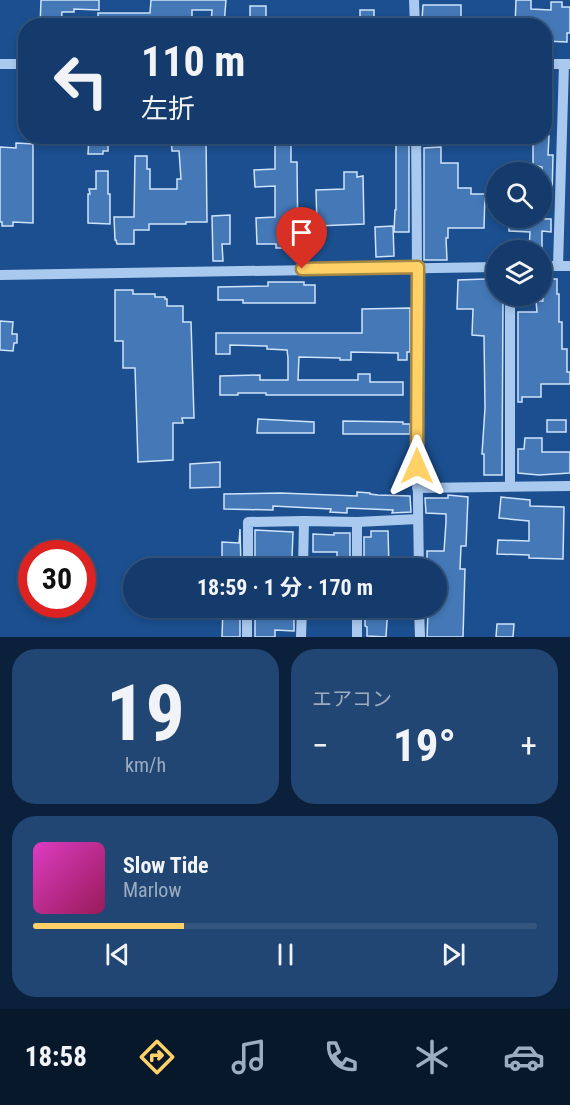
<!DOCTYPE html>
<html lang="ja">
<head>
<meta charset="utf-8">
<style>
	:root { --surface:#143b6b; --page:#214673; --text:#f1f3f6; --muted:#9dadc1; --line:#33557e; --accent:#ffd166 }
	body { margin:0; font-family:"Roboto Condensed","Noto Sans JP",sans-serif; background:var(--page); color:var(--text); height:100vh; display:flex; flex-direction:column; font-size:22px; white-space:nowrap }
	* { box-sizing:border-box; margin:0 }
	p { font-size:20px; color:var(--muted) }
	.icon { flex:none; width:33px; height:33px; fill:none; stroke:currentColor; stroke-width:2; stroke-linecap:round; stroke-linejoin:round }
	.map { position:relative; height:637px; overflow:hidden }
	.sheet { display:flex; flex-direction:column; gap:12px; padding:12px; background:#0b203b; flex:1 }
	.sheet>* { flex:none }
	.banner { position:absolute; left:18px; top:18px; width:534px; height:126px; border-radius:24px; box-shadow:0 3px 9px #0003,0 0 0 2px var(--line); background:#143b6b; color:var(--text); overflow:hidden }
	.tools { position:absolute; left:486px; top:162px; display:grid; gap:12px }
	.tools a { display:grid; place-items:center; width:66px; height:66px; border-radius:50%; background:var(--surface); box-shadow:0 3px 9px #0003,0 0 0 2px var(--line); font-size:30px }
	.speed { position:absolute; left:18px; top:540px; display:flex; gap:12px; font-size:30px; font-weight:700; text-align:center }
	.speed>* { display:grid; place-content:center; width:78px; height:78px; border-radius:50%; background:var(--surface); box-shadow:0 3px 9px #0003,0 0 0 2px var(--line); line-height:1 }
	.speed .limit { border:9px solid #d22; background:#fff; color:#111 }
	.pin { position:absolute; display:grid; place-items:center; width:51px; height:51px; color:#fff; margin:-62px -26px; border-radius:50% 50% 50% 0; rotate:-45deg; box-shadow:0 0 6px #0007 }
	.pin .icon { rotate:45deg }
	.me { position:absolute; width:66px; margin:-33px; rotate:0deg; stroke-linejoin:round; filter:drop-shadow(0 0 4px #0008) }
	.turn { display:flex; align-items:center; gap:21px; height:126px; padding:0 24px; font-size:27px }
	.turn .icon { width:78px; height:78px; stroke-width:2.5 }
	.turn b { display:block; font-size:42px; line-height:51px }
	.big { font-size:45px; font-weight:700; line-height:1.1 }
	.sheet .widget { flex:1; display:flex; flex-direction:column; justify-content:center; gap:9px; min-width:0; padding:0 21px; border-radius:24px; background:var(--page) }
	.sheet .dial { align-items:center; gap:0 }
	.dial b { font-size:78px; line-height:1 }
	.song { display:flex; align-items:center; gap:18px }
	.cover { width:72px; height:72px; border-radius:9px; background:linear-gradient(135deg,hsl(310 70% 55%),hsl(330 70% 35%)) }
	.played { height:6px; border-radius:3px; background:linear-gradient(90deg,var(--accent) 30%,var(--line) 30%) }
	.keys { display:flex; justify-content:space-around; direction:ltr }
	.heat { display:flex; justify-content:space-between; align-items:center; font-size:33px; direction:ltr }
	.sheet .tiles { flex:1; display:grid; gap:12px; grid-template-columns:1fr 1fr }
	.widget:last-child { grid-column:span 2 }
	.trip { position:absolute; left:123px; top:558px; width:324px; height:60px; border-radius:30px; background:var(--surface); box-shadow:0 3px 9px #0003,0 0 0 2px var(--line); font-weight:700; line-height:60px; text-align:center }
	.tabs { display:flex; height:96px; justify-content:space-around; align-items:center; background:#08182b; color:var(--muted) }
	.tabs .icon { width:42px; height:42px }
	.tabs .active { color:var(--accent) }
	.tabs b { font-size:27px; color:var(--text) }
	.map>svg:first-child { display:block }
	.building { fill:#4478b7; stroke:#cfe3fa; stroke-width:1.5 }
	.lines { fill:none; stroke-linecap:round; stroke-linejoin:round }
	.minor { stroke:#a9c9ee; stroke-width:10 }
	.route-casing { stroke:#a68842; stroke-width:15 }
	.route { stroke:#ffd166; stroke-width:10 }
</style>
</head>
<body>
<div class="map">
<svg width="570" height="637" viewBox="0 0 570 637">
	<rect width="100%" height="100%" fill="#1b4f8f"/>
	<g class="building">
		<polygon points="41,0 99,0 99,10 74,9 74,12 62,12 61,26 40,26"/>
		<polygon points="151,0 226,0 224,25 211,25 212,10 192,10 192,26 134,24 134,26 98,26 98,13 150,13"/>
		<polygon points="516,0 531,0 531,9 551,10 551,2 562,2 562,7 570,7 570,33 567,33 567,42 544,41 544,26 515,26"/>
		<polygon points="423,5 461,5 461,19 422,19"/>
		<rect x="250" y="6" width="16" height="20"/>
		<rect x="360" y="10" width="14" height="15"/>
		<polygon points="89,136 108,136 108,151 103,151 103,154 88,154"/>
		<polygon points="171,136 206,136 207,222 186,222 186,224 149,224 149,230 134,230 134,244 117,244 116,240 115,240 114,217 134,217 135,156 147,156 147,169 150,169 150,189 177,189 177,179 181,179 179,151 172,151"/>
		<polygon points="396,136 409,136 409,232 394,232 395,210 396,210"/>
		<polygon points="533,136 549,136 548,155 553,155 552,196 542,196 542,167 533,165"/>
		<polygon points="16,143 33,144 33,223 13,222 13,226 2,226 2,222 0,222 0,147 16,148"/>
		<polygon points="275,145 291,145 291,162 297,162 298,248 276,248 276,244 257,244 256,218 275,217 275,186 255,187 254,170 275,169"/>
		<polygon points="441,147 441,163 458,163 458,188 471,188 471,194 485,194 484,228 448,228 448,238 446,238 447,260 424,260 424,148"/>
		<polygon points="96,171 108,171 108,194 110,194 110,224 88,223 88,194 90,194 89,189 96,189"/>
		<polygon points="344,172 357,172 357,177 363,176 364,224 317,226 316,190 344,189"/>
		<polygon points="230,215 230,244 222,244 223,261 213,261 212,216"/>
		<polygon points="509,218 551,219 551,232 542,231 542,250 529,250 530,232 509,231"/>
		<polygon points="393,226 394,256 376,257 375,227"/>
		<polygon points="486,279 496,279 496,296 503,296 502,475 484,475 484,454 482,454 485,408 484,336 472,335 473,309 457,309 458,280"/>
		<polygon points="542,279 557,279 557,294 559,294 559,322 562,322 562,349 567,349 567,372 570,372 570,384 541,384 541,397 522,397 522,402 518,402 518,312 537,312 536,301 543,301"/>
		<polygon points="268,282 304,282 304,285 315,285 315,303 243,303 243,300 218,300 218,287 268,286"/>
		<polygon points="115,290 133,290 133,294 155,294 155,297 165,297 165,299 167,299 167,306 183,306 183,322 191,322 194,418 182,418 183,423 173,423 173,460 138,462 135,368 123,368 123,341 115,341"/>
		<polygon points="410,308 410,352 407,352 407,360 398,360 398,353 351,352 351,360 340,360 340,358 299,357 298,380 358,380 358,374 370,374 370,382 403,382 403,395 266,395 266,393 238,393 238,395 220,395 220,376 260,375 260,380 288,380 288,358 287,350 267,349 267,346 230,345 230,354 216,354 216,333 362,333 362,309"/>
		<polygon points="0,321 13,322 12,334 17,334 17,343 14,343 13,351 0,350"/>
		<polygon points="258,419 314,422 314,433 257,433"/>
		<rect x="547" y="420" width="19" height="12"/>
		<polygon points="343,421 403,422 403,424 410,424 410,434 343,434"/>
		<polygon points="525,438 542,438 542,452 570,452 570,473 539,475 518,473 518,449 524,449"/>
		<polygon points="220,462 220,487 190,488 190,464"/>
		<polygon points="357,492 370,493 370,494 378,495 410,496 411,512 392,513 393,510 347,508 347,513 330,512 331,509 273,506 273,510 224,509 224,494 280,493 357,496"/>
		<polygon points="448,495 468,497 466,546 461,546 460,569 465,569 463,637 427,637 428,612 436,612 436,568 427,568 427,551 444,551 446,522 446,514 426,513 425,498 448,498"/>
		<polygon points="501,497 530,500 530,506 564,507 563,559 529,558 529,555 497,554 498,540 529,541 529,521 499,518"/>
		<polygon points="240,529 241,568 222,568 222,542 239,543"/>
		<polygon points="255,530 293,532 292,558 296,558 296,568 255,568"/>
		<polygon points="371,531 388,531 389,567 364,566 364,537 371,537"/>
		<polygon points="334,533 350,533 350,568 337,568 337,552 313,552 313,534 334,535"/>
		<polygon points="223,608 240,608 240,637 222,637"/>
		<polygon points="255,608 291,608 291,615 294,615 294,631 275,630 275,637 255,637"/>
		<polygon points="365,608 390,608 390,618 388,618 387,621 386,637 367,636 367,627 365,626"/>
		<polygon points="497,624 514,624 513,637 496,637"/>
	</g>
	<g class="lines">
		<g class="minor">
			<polyline points="414,0 415,26"/>
			<polyline points="0,64 26,64"/>
			<polyline points="544,64 570,64"/>
			<path d="M416,136C418,281 416,425 419,568"/>
			<polyline points="542,266 570,266"/>
			<polyline points="558,266 564,64"/>
			<polyline points="0,275 496,267"/>
			<polyline points="510,486 510,296"/>
			<polyline points="417,488 570,486"/>
			<polyline points="248,568 248,522 304,521 357,522 418,519"/>
			<polyline points="303,568 304,521"/>
			<polyline points="357,568 357,522"/>
			<polyline points="419,608 420,637"/>
			<polyline points="247,637 247,608"/>
			<polyline points="301,637 302,608"/>
			<polyline points="357,637 357,608"/>
		</g>
	</g>
	<g class="lines">
		<defs>
			<polyline id="route" points="302,269 418,267 417,466"/>
		</defs>
		<use href="#route" class="route-casing"/>
		<use href="#route" class="route"/>
	</g>
</svg>
<div class="tools">
<a><svg class="icon" aria-label="search" viewBox="0 0 24 24"><circle cx="10" cy="10" r="6"/><path d="M15 15l6 6"/></svg></a>
<a><svg class="icon" aria-label="layers" viewBox="0 0 24 24"><path d="M12 4l9 5-9 5-9-5zM3 14l9 5 9-5"/></svg></a>
</div>
<div class="speed"><div class="limit">30</div></div>
<div class="pin" style="left:302px;top:269px;background:#d93025"><svg class="icon" aria-label="arrive" viewBox="0 0 24 24"><path d="M6 21V4h12l-3 4 3 4H6"/></svg></div>
<svg class="me" style="left:417px;top:466px" viewBox="-20 -20 40 40"><path d="M0-17L14 15 0 8-14 15z" fill="#ffd166" stroke="#fff" stroke-width="4"/></svg>
<div class="trip">18:59 · 1 分 · 170 m</div>
<div class="banner">
<div class="turn"><svg class="icon" aria-label="left" viewBox="0 0 24 24"><path d="M17 20v-9H6M10 6l-5 5 5 5"/></svg><div><b>110 m</b>左折</div></div>
</div>
</div>
<section class="sheet">
<div class="tiles">
<div class="widget dial"><b>19</b><p>km/h</p></div>
<div class="widget"><p>エアコン</p>
<div class="heat"><a>−</a><b class="big">19°</b><a>+</a></div>
</div>
<div class="widget">
<div class="song"><i class="cover"></i><div><b>Slow Tide</b><p>Marlow</p></div></div>
<div class="played"></div>
<div class="keys"><svg class="icon" aria-label="previous" viewBox="0 0 24 24"><path d="M18 5L8 12l10 7zM5 5v14"/></svg><svg class="icon" aria-label="pause" viewBox="0 0 24 24"><path d="M8 5v14M16 5v14"/></svg><svg class="icon" aria-label="next" viewBox="0 0 24 24"><path d="M6 5l10 7-10 7zM19 5v14"/></svg></div>
</div>
</div>
</section>
<nav class="tabs">
<b>18:58</b>
<svg class="icon active" aria-label="directions" viewBox="0 0 24 24"><path d="M12 3l9 9-9 9-9-9zM9 14v-3h6M13 9l2 2-2 2"/></svg>
<svg class="icon" aria-label="music" viewBox="0 0 24 24"><path d="M9 18V5l10-2v13"/><circle cx="6" cy="18" r="3"/><circle cx="16" cy="16" r="3"/></svg>
<svg class="icon" aria-label="phone" viewBox="0 0 24 24"><path d="M5 4h4l2 5-3 2q2 4 5 5l2-3 5 2v4C11 20 4 13 5 4z"/></svg>
<svg class="icon" aria-label="climate" viewBox="0 0 24 24"><path d="M12 3v18M4 7l16 10M4 17L20 7"/></svg>
<svg class="icon" aria-label="car" viewBox="0 0 24 24"><path d="M5 17H2v-5l4-1 3-4h7l3 4 3 1v5h-3M9 17h6M6 11h13"/><circle cx="7" cy="17" r="2"/><circle cx="17" cy="17" r="2"/></svg>
</nav>
</body>
</html>
